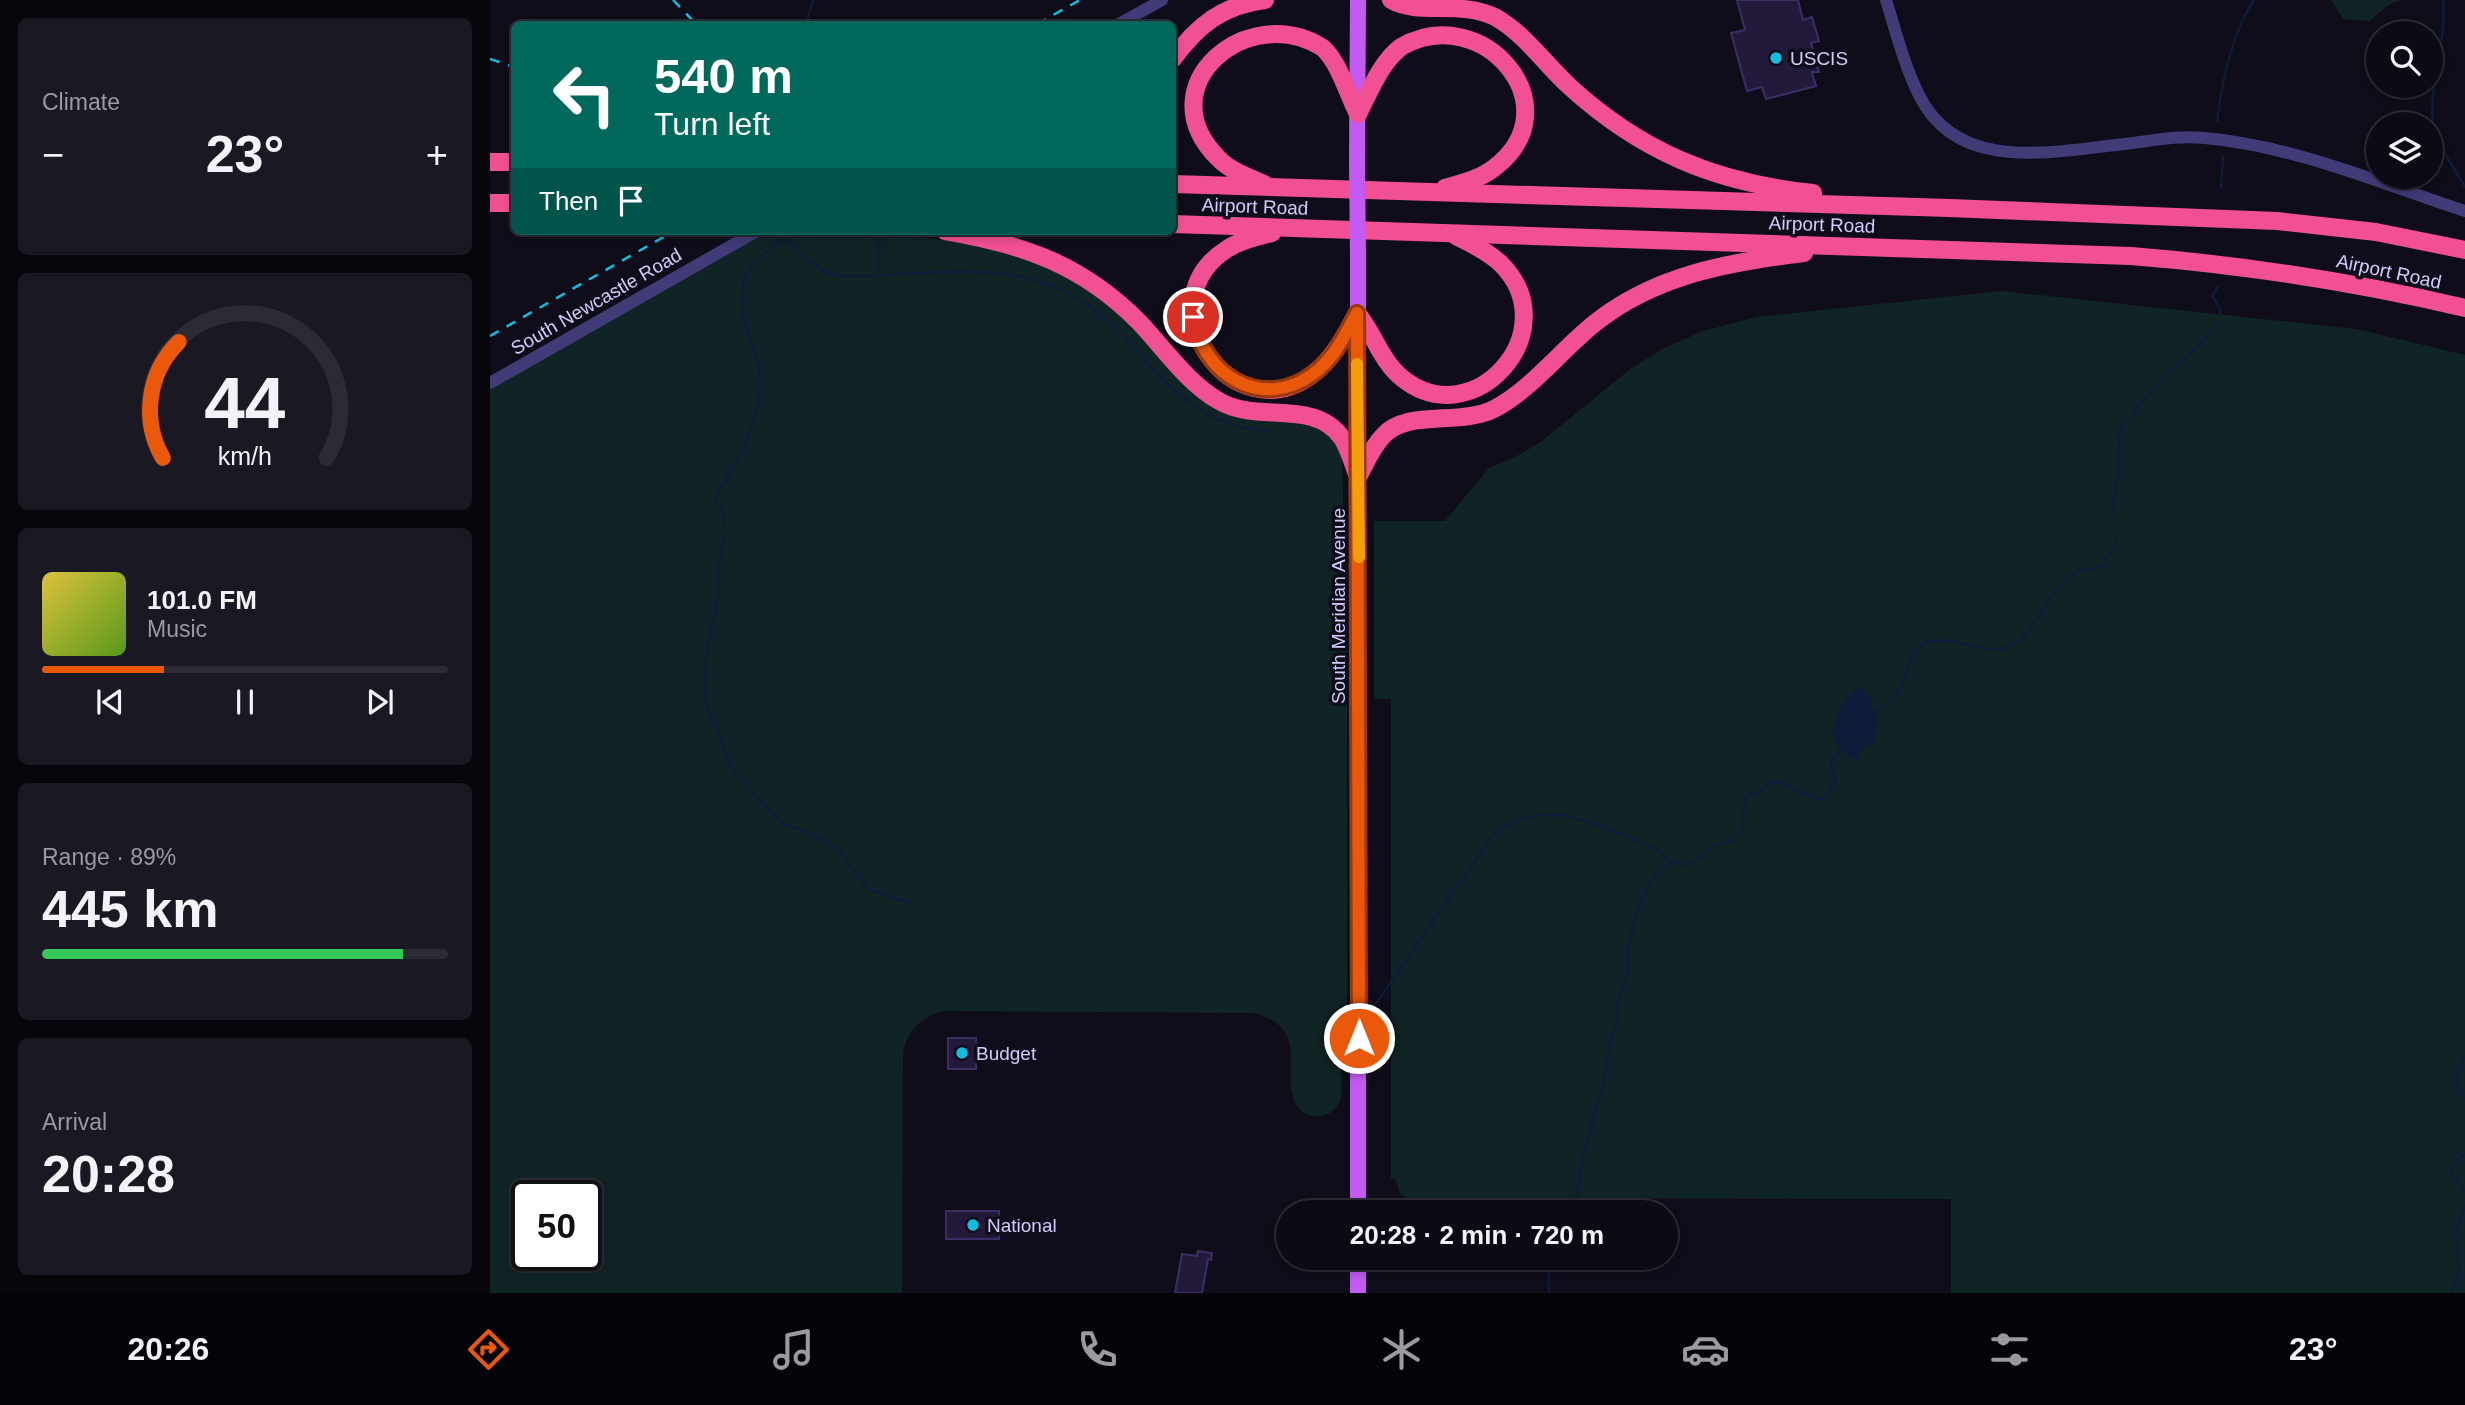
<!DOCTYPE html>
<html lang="en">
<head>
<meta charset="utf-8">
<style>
	:root { --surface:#0c0a14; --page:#1a1822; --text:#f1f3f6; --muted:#9a9aa0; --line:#2c2b34; --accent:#ea580c }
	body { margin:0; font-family:Arial,sans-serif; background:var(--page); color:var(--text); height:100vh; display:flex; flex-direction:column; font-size:26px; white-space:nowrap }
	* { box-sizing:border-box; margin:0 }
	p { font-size:23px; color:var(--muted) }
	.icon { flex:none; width:38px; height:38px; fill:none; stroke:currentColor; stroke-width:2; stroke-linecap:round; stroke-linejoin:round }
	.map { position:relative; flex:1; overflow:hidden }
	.drawer { display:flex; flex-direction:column; gap:18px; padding:18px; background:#07060b; width:490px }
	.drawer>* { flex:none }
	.hud { position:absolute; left:21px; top:21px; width:665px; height:214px; border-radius:10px; box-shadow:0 4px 10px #0003,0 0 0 2px var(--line); background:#00695c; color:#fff; overflow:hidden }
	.tools { position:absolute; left:1876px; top:21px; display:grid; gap:14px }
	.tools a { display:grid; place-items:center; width:77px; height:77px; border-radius:50%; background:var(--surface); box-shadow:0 4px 10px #0003,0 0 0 2px var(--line); font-size:35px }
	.speed { position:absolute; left:21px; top:1180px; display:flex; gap:14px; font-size:35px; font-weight:700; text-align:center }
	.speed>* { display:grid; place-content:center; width:91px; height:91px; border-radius:50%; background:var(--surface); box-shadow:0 4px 10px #0003,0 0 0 2px var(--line); line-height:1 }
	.speed .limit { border:4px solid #111; border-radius:10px; background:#fff; color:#111 }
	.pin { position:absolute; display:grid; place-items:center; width:60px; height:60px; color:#fff; margin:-30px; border:4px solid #fff; border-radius:50%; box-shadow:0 2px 7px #0007 }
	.me { position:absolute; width:77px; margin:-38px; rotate:0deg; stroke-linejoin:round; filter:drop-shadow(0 0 5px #0008) }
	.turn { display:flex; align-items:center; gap:24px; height:147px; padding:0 28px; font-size:32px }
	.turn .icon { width:91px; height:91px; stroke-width:2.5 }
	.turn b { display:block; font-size:49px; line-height:60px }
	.then { display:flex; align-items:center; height:66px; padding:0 28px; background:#0003; gap:14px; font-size:26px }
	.big { font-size:52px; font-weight:700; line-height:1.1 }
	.drawer .tile { flex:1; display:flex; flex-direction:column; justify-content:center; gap:10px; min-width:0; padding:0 24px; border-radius:10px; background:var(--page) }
	.drawer .dial { align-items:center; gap:0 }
	.dial svg { height:182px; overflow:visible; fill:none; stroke:var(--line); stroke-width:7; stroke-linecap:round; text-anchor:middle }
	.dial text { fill:var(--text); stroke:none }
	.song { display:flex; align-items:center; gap:21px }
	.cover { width:84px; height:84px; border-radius:10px; background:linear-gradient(135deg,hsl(50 70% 55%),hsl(90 70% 35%)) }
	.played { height:7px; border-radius:4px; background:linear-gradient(90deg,var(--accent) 30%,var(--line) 30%) }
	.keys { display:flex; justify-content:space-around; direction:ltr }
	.heat { display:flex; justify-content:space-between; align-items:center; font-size:38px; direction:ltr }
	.charge { height:10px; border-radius:5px; background:linear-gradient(90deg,#34c759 89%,var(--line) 0) }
	.trip { position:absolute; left:786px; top:1200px; width:402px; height:70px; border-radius:35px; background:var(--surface); box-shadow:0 4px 10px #0003,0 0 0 2px var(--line); font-weight:700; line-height:70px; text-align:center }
	.dock { display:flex; height:112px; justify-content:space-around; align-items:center; background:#050408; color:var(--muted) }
	.dock .icon { width:49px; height:49px }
	.dock .on { color:var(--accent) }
	.dock b { font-size:32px; color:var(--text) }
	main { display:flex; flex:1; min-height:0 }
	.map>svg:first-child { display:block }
	.green { fill:#102425; fill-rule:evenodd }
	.water { fill:#0e1b39 }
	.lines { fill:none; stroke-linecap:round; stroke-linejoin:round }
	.stream { stroke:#0e1b39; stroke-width:2.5 }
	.building { fill:#231a3b; stroke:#3c2e65; stroke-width:2 }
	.minor { stroke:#413b77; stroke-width:12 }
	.major { stroke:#c35bf2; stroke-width:16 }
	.highway { stroke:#f15093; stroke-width:18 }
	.rail { stroke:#12bee0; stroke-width:2.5; stroke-dasharray:10 9; stroke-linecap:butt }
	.major-bridge { stroke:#c35bf2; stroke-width:16 }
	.route-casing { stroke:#983908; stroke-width:18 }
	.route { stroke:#ea580c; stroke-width:12 }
	.slow { stroke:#f59e0b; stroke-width:12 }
	.poi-dot { fill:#12bee0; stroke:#100d1b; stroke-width:2.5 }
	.labels { text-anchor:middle; stroke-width:7; stroke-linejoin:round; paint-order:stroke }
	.poi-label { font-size:19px; fill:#d3cbfb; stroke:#100d1b; text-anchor:start }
	.street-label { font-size:19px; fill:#d3cbfb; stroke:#100d1b }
</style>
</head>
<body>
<main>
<section class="drawer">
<div class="tile"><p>Climate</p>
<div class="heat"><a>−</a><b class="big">23°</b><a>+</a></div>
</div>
<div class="tile dial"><svg viewBox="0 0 100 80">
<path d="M14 69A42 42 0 1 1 86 69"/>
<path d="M14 69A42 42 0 0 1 21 18" stroke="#ea580c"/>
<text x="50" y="56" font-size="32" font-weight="700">44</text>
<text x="50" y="72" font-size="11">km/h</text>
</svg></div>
<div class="tile">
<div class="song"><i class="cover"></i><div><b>101.0 FM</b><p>Music</p></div></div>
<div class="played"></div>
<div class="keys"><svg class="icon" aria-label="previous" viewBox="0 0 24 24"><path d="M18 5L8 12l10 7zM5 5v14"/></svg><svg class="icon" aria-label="pause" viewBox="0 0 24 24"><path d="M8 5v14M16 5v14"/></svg><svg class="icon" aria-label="next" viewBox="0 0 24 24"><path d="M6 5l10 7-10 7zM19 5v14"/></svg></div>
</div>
<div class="tile"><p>Range · 89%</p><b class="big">445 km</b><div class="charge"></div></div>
<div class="tile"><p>Arrival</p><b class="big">20:28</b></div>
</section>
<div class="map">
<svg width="1975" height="1293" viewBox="0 0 1975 1293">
	<rect width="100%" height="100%" fill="#100d1b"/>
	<g class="green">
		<polygon points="1841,0 1912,0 1900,4 1879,21 1853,19"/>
		<path d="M275,231H374L516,247L607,292L703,387L815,419L838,428L852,456L857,648V1036C855,1045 852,1054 851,1062C850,1074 854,1089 850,1100C843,1121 814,1122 805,1102C790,1067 821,1030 765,1013L452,1011C430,1019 418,1029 413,1052L412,1293H0V388ZM37,1195H96V1255H37Z"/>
		<polygon points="1511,291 1867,329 1975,355 1975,1293 1461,1293 1461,1199 917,1198 911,1195 905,1179 901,1179 901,699 884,699 884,521 955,521 999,468 1029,455 1052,441 1139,370 1172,349 1213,331 1267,317"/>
	</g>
	<polygon class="water" points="1367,687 1378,693 1387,720 1386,741 1380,746 1372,748 1367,761 1351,750 1342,736 1349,709"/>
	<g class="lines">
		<g class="stream">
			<path d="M1953,0C1957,42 1938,87 1943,124C1945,141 1966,171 1975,187"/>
			<polyline points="316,24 323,0"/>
			<path d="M1727,121C1732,82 1742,33 1764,0"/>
			<polyline points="1731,188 1733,156"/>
			<polyline points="388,275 390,234"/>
			<polyline points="1728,286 1722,296 1730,308 1730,315"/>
			<polyline points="1625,517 1623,501 1630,469 1629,431 1674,376 1716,340 1726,324"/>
			<path d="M234,522L233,511L226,499L228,492C252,457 281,402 266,358C258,333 245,302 256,275C263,258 283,252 291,236C304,247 317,262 332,270C353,281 382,275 405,274C459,272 517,266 568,288C655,326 671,423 778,431"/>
			<polyline points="234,533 227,577 229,594 217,650 214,687 219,715 226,726 236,757 245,772 290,822 332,839 350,851 367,876 380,890 424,904"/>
			<path d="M1383,715C1391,707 1404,698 1410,689C1418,673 1417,652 1435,643C1461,632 1494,658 1520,646C1547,635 1557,591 1583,574C1591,568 1604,570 1613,566L1616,556L1627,547L1626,535"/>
			<path d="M885,1005L1002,837C1051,789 1120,830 1172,852L1181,862"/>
			<polyline points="1975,1058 1970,1063 1965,1081 1975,1099"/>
			<polyline points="1975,1154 1961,1166 1960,1171 1975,1191"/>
			<path d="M1076,1213L1085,1202L1094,1151L1114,1084L1121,1036L1126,1029L1127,1004L1137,975L1138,951L1146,916L1152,898L1162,880L1181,862C1187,864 1192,865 1198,864C1206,861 1214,853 1221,848C1232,841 1247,844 1252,828C1256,817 1251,807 1257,796L1274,790L1282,781C1299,782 1315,799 1332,799L1346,782C1340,767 1338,759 1352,748"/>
			<polyline points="1059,1293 1059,1258"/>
			<path d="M1961,1293C1975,1274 1966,1255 1966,1233C1966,1224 1971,1216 1975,1207"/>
		</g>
	</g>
	<g class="building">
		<polygon points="1247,0 1308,0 1313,20 1322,17 1329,41 1321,43 1329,72 1322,72 1326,86 1276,99 1272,87 1257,91 1241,33 1255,30"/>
		<rect x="458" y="1038" width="28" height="31"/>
		<rect x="456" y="1211" width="53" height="28"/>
		<polygon points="708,1251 722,1253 721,1260 718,1259 712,1293 685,1293 692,1254 707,1256"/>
	</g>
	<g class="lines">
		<g class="minor">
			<path d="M1396,0C1406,32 1414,65 1429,95C1468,175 1565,151 1635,144C1661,141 1688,135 1715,138C1804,146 1890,183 1975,211"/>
			<polyline points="629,24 672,0"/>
			<polyline points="0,383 267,231"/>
		</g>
		<g class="major">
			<polyline points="867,162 868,0"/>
			<polyline points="868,256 868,1213"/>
			<polyline points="868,1293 868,1258"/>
		</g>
		<g class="highway">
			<path d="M901,0C929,16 970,0 1005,17C1035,34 1054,63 1079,86C1151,152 1226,183 1323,193"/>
			<path d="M682,60C707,26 732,5 775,0"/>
			<path d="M868,114C880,91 890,63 911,47C992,0 1085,107 1004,168C990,179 972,183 955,188"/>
			<polyline points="0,162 24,162"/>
			<polyline points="682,184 1459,208 1787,221 1886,232 1975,250"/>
			<path d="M774,184C759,177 740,171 728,158C656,86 758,0 833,48C850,64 857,93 868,114"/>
			<polyline points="0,203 24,203"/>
			<path d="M682,224L1641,256C1754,265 1864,282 1975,308"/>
			<path d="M455,231C533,244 593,265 649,322C674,348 697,383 729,401C768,424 824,398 852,438C859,449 863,464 868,477"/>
			<path d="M782,233C767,237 751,240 737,249C652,303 742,435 823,374C844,358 855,335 867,313C884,334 891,361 912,378C983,436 1078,331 1011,264C998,251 981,244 966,236"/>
			<path d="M868,477C876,463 882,447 893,436C916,409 970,426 1004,409C1042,389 1071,350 1105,323C1165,275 1239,262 1314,253"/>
		</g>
		<g class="rail">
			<polyline points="183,0 206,24"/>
			<polyline points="547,24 590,0"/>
			<polyline points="0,59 24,67"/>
			<polyline points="0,336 184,231"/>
		</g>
		<polyline class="major-bridge" points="867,162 868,256"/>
	</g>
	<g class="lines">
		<defs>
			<path id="route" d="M703,317C712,374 771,412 823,374C844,359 855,335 867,313L869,1038"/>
		</defs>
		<use href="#route" class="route-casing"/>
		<use href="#route" class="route"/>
		<polyline class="slow" points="867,364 869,557"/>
	</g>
	<g class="poi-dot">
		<circle cx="1286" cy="58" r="7"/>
		<circle cx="472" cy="1053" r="7"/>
		<circle cx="483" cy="1225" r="7"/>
	</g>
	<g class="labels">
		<g class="poi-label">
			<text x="1300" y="65">USCIS</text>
			<text x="486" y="1060">Budget</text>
			<text x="497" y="1232">National</text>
		</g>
		<g class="street-label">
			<text transform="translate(765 206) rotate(2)" y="7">Airport Road</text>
			<text transform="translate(1332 224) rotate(2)" y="7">Airport Road</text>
			<text transform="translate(1899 271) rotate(12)" y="7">Airport Road</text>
			<text transform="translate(106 301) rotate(-30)" y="7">South Newcastle Road</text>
			<text transform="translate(848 606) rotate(-90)" y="7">South Meridian Avenue</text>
		</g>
	</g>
</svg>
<div class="tools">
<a><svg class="icon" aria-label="search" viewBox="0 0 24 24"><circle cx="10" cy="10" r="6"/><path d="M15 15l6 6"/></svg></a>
<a><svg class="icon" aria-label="layers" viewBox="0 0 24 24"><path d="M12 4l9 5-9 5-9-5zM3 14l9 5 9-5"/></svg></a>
</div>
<div class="speed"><div class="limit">50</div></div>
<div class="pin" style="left:703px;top:317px;background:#d93025"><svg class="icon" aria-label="arrive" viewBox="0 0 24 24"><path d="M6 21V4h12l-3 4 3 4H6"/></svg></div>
<svg class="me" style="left:869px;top:1038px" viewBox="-20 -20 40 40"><circle r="17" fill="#ea580c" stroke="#fff" stroke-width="3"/><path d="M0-11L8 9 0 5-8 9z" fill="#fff"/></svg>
<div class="trip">20:28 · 2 min · 720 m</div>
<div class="hud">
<div class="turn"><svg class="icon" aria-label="left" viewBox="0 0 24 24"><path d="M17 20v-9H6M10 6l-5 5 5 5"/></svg><div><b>540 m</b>Turn left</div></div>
<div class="then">Then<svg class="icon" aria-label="arrive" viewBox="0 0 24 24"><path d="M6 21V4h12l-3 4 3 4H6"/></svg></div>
</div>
</div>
</main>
<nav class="dock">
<b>20:26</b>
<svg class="icon on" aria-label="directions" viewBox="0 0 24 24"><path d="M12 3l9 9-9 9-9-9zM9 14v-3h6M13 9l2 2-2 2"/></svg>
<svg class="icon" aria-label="music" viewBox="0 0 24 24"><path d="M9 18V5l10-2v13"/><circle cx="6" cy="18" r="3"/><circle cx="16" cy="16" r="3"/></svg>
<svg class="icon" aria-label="phone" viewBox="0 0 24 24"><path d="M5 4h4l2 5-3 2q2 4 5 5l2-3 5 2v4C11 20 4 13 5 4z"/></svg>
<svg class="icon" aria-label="climate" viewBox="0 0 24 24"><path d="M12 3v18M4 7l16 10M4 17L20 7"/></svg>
<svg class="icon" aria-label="car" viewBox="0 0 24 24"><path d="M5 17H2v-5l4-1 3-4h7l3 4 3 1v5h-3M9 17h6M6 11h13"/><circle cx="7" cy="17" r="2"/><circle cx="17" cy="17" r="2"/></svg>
<svg class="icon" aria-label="filters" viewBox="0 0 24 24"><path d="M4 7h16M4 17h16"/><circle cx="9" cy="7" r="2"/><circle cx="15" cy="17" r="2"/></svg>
<b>23°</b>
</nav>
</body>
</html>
